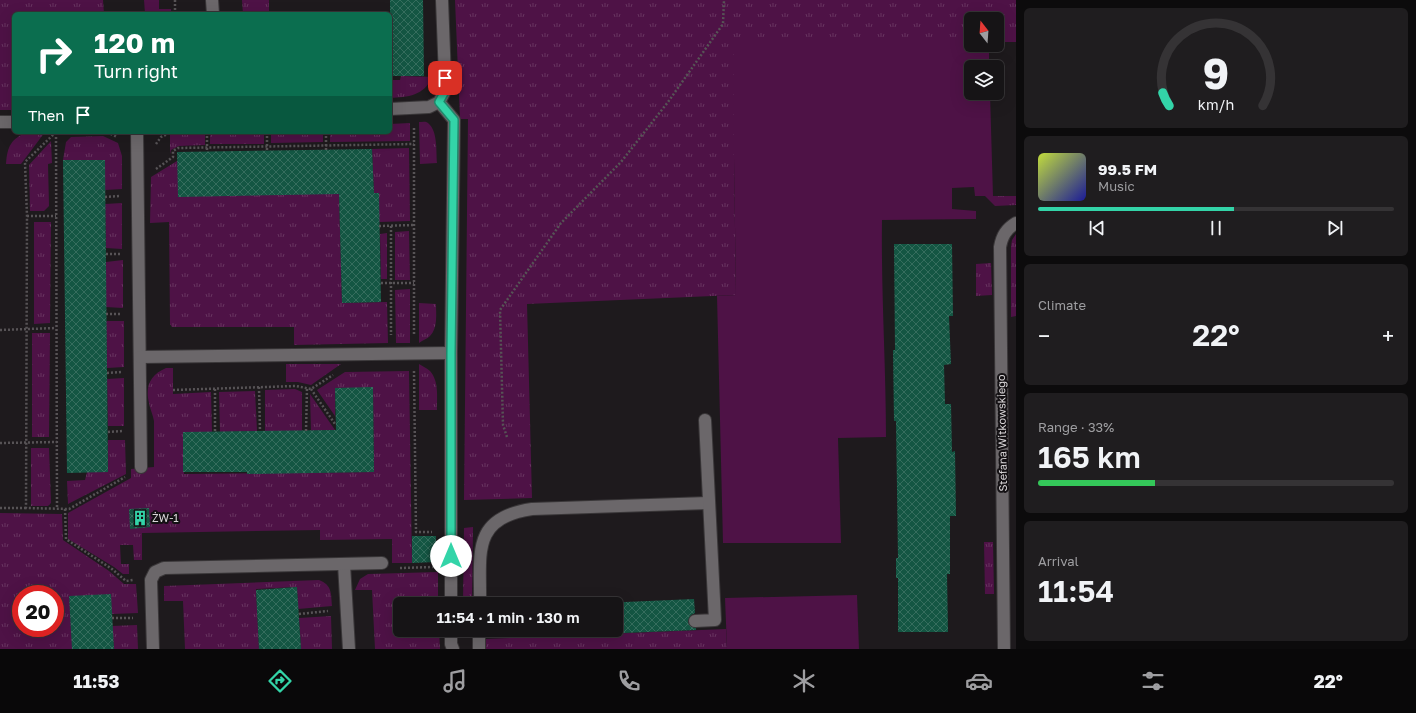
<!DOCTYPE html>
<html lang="en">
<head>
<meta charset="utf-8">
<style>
	:root { --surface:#161416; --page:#1f1d1f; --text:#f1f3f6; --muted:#9e9ea1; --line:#353335; --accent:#33d4a8 }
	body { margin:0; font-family:"Golos Text",sans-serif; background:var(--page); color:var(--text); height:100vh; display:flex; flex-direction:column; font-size:15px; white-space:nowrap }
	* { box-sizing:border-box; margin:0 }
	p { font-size:13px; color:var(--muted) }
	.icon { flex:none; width:22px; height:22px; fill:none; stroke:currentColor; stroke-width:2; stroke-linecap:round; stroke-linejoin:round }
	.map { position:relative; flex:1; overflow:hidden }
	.drawer { display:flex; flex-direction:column; gap:8px; padding:8px; background:#0c0b0c; width:400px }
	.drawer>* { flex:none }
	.banner { position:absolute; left:12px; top:12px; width:380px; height:122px; border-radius:6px; box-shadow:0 4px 16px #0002,0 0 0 1px var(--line); background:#0b6e4f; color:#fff; overflow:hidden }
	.needle { width:26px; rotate:343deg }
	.buttons { position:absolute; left:964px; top:12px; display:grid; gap:8px }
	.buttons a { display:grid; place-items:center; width:40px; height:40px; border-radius:6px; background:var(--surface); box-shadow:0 4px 16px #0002,0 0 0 1px var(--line); font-size:20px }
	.speed { position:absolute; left:12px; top:585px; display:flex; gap:8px; font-size:20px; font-weight:700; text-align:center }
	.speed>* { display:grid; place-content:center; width:52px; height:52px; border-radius:50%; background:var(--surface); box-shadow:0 4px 16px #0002,0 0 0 1px var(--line); line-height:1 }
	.speed .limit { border:6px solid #d22; background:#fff; color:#111 }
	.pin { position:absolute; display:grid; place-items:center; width:34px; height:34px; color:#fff; margin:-17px; border-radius:8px; box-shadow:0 2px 6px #0006 }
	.me { position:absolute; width:44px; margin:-22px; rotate:0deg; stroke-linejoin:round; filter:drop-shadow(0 0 3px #0008) }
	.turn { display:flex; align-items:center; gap:14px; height:84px; padding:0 16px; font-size:18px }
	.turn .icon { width:52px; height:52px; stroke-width:2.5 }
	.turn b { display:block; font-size:28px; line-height:34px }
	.then { display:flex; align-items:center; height:38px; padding:0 16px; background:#0003; gap:8px; font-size:15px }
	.big { font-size:30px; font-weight:600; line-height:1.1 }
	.drawer .widget { flex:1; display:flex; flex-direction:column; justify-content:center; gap:6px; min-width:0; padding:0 14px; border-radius:6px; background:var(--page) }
	.drawer .dial { align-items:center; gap:0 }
	.dial svg { height:104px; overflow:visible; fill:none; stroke:var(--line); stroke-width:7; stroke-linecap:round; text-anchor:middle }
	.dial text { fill:var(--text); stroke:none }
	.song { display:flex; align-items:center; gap:12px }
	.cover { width:48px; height:48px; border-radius:6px; background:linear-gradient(135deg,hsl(70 70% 55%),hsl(240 70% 35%)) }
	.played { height:4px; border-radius:2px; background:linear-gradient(90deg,var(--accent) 55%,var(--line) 55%) }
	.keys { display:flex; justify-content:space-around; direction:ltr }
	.heat { display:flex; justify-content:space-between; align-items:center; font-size:22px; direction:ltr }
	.charge { height:6px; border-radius:3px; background:linear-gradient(90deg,#34c759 33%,var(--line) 0) }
	.trip { position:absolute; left:393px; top:597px; width:230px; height:40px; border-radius:6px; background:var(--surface); box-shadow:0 4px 16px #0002,0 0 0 1px var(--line); font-weight:600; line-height:40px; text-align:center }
	.menu { display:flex; height:64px; justify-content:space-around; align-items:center; background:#090809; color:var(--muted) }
	.menu .icon { width:28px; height:28px }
	.menu .current { color:var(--accent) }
	.menu b { font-size:18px; color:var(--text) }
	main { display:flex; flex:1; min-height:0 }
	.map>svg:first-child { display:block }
	.grass { fill:url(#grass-tufts); fill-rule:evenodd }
	.garden { fill:#4e1246 }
	.building { fill:url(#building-cross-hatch) }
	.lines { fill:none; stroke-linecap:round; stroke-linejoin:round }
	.minor-casing { stroke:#3a3739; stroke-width:14 }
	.path { stroke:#575356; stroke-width:2.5; stroke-dasharray:2 2; stroke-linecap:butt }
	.minor { stroke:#6b676a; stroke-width:12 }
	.route-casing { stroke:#218a6d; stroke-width:10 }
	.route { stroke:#33d4a8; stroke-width:7 }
	.labels { text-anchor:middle; stroke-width:4; stroke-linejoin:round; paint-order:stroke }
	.street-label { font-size:11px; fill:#d8d5d7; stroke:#141114 }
	.poi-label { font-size:11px; fill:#d8d5d7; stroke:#141114; text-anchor:start }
</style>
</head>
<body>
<main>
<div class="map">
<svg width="1016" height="649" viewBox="0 0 1016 649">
	<defs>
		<pattern id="grass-tufts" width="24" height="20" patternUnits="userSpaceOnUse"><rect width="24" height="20" fill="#4e1246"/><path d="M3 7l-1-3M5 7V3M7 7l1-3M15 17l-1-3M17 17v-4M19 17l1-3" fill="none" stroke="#673460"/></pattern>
		<pattern id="building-cross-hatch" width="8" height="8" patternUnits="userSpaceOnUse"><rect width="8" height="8" fill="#145643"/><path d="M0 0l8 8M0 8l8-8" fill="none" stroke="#356d5d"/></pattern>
	</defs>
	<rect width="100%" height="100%" fill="#1e1a1d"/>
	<g class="grass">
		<polygon points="0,0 103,0 104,14 14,14 14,110 0,110"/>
		<polygon points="242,0 269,0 269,14 243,14"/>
		<polygon points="455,0 1016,0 1016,42 997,42 997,19 971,19 971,42 734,42 734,159 736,295 527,304 532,498 464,500 468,119 460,119"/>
		<path d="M401,76L432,77C424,96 408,97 390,98V80H400Z"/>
		<path d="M419,122C422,122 426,121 428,123C438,131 436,152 437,163L420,164Z"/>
		<polygon points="410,123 410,141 330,142 330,132 390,132 390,124"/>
		<path d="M28,132H45L21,164H6C7,147 11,138 28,132Z"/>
		<polygon points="205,132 205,145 179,146 171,150 170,154 170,135 177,133"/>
		<rect x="210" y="132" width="54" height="12"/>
		<polygon points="271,132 323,132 323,142 271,143"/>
		<polygon points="103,136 118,143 122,156 122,189 105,190 104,160 63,160 66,142 71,137"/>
		<polygon points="51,141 52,163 48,164 49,206 44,211 30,211 29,165"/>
		<polygon points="409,148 410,221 379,222 374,193 372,149"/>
		<polygon points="177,161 339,194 342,303 387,302 388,343 294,345 294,327 172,327 170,324 169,222 150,223 151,177"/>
		<polygon points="985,196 1016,196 1016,205 995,206"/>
		<polygon points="122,203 122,249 106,248 105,204"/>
		<polygon points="34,222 51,222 50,323 34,324"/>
		<polygon points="409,231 410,280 395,280 395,232"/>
		<polygon points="387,233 387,279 381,279 380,234"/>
		<polygon points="1016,234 1016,316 1011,317 1011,246 1012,240"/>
		<polygon points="123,260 123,308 106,307 106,262"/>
		<polygon points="991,263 992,295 976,296 976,264"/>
		<polygon points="410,289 410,343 396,343 395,290"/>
		<path d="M419,303L436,304C436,314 438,328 430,336C427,339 423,340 419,343Z"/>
		<polygon points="106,321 124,321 124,367 107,368"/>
		<polygon points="32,333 50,333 49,437 32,437"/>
		<polygon points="286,364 341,364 311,385 298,382 286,382"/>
		<path d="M419,364C422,366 427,368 430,371C439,381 437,397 437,410H419Z"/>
		<path d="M166,368H173V394L211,392L212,432H183L184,474L374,472L373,388H335V416L317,390L345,372L409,371L412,563H392V539L320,540V530L142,533V560H134L133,545H120L121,564H129V574H123L114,567L68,539V513L131,478V469L154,467C154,452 154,436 154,421C153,415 150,409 149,403C145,386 150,375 166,368Z"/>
		<polygon points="124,378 124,426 108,426 107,379"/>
		<polygon points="295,389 302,392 302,431 265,431 265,390"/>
		<polygon points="255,391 257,431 220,432 219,392"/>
		<polygon points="310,394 335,430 311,431"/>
		<polygon points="108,440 125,440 126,474 68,504 67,481 85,480 87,472 108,472"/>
		<polygon points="31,448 49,448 51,503 48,506 31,506"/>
		<path d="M0,513L62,514L63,540L109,571L124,584H136L138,613L112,614L72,649H0ZM21,594H55V628H21Z"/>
		<polygon points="473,527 472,604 463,604 464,528"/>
		<polygon points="984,542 993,542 994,594 985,594"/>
		<polygon points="438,572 438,604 400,604 400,630 439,630 440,649 375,649 372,590 355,590 360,579 368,574"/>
		<path d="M319,580C332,585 331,593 332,606L298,609L297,587L256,589L259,649H185L183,601H164V586Z"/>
		<polygon points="331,616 332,649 301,649 299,618"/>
		<polygon points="137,625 138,649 114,649 112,626"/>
		<polygon points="726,629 727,649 486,649 486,639"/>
	</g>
	<g class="garden">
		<polygon points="144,0 159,0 159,9 171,9 171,14 145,14"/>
		<path d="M734,42H971V45H989V67H971V93H990L993,196H975L974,187L952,188V209L976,211V219L882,220C881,292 886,365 886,437L838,438L841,543H723L717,296L736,295L734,159Z"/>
		<polygon points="857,595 859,649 727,649 725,598"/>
	</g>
	<g class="building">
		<polygon points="390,0 423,0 424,76 390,76"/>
		<polygon points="372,149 374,193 379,193 381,302 342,303 339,194 178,197 177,152"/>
		<polygon points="63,160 105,160 108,472 67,473"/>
		<polygon points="894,244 952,244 953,316 949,316 951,364 944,365 945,404 951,404 952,452 955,451 956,516 950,516 950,574 947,574 948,632 898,632 898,578 896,578 896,558 898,558 896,421 894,421 893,350 895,350"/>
		<polygon points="373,387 374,472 247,474 247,472 183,472 183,432 336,430 335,388"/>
		<polygon points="149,508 150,527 130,529 129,509"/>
		<polygon points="412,536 436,536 436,562 412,563"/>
		<polygon points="297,587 301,649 259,649 256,590"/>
		<polygon points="111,594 114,649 72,649 69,596"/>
		<polygon points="694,599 695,613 691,615 688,621 689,625 696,628 696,630 504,638 504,630 616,630 616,604 579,604"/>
	</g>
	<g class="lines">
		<defs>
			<g id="minor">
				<polyline points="212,0 213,14"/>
				<polyline points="439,102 454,120 451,353 451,604"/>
				<polyline points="390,109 429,107 439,102 444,93 445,78 442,0"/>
				<polyline points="0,122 14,122"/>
				<polyline points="137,132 141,467"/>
				<polyline points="140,357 451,353"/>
				<polyline points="344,564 349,649"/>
				<path d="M480,604C481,555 470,518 532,509L708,503"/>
				<polyline points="695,621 715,620 705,420"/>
				<polyline points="451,630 451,644 453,649"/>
				<polyline points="153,649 151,580 155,572 164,568 382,563"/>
				<polyline points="479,649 479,630"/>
				<path d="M1004,649L1000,247C1002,236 1006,229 1016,223"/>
			</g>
		</defs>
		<use href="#minor" class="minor-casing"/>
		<g class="path">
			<polyline points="175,0 175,14"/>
			<polyline points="76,132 56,132 25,162 27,216 26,508 69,509 125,477"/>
			<polyline points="107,132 117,137"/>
			<polyline points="207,132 207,152"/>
			<polyline points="267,132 267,151"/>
			<polyline points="326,132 326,150"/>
			<polyline points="56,133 57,509"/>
			<polyline points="156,144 161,137 172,132"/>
			<polyline points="156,169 173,157 173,151 178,148 414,144"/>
			<polyline points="105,197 120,196"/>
			<polyline points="27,216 56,216"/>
			<polyline points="379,226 414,225"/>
			<polyline points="391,226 391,335"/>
			<polyline points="106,254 120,254"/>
			<polyline points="381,283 414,283"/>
			<polyline points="106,314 121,314"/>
			<polyline points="0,330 56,328"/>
			<polyline points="414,334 414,127"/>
			<polyline points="414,371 416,532 432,532"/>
			<polyline points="107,373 121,372"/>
			<polyline points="259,387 260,431"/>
			<polyline points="215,389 215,432"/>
			<polyline points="311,389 335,424"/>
			<polyline points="173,390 296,386 311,389 333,375"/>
			<polyline points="306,431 307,388"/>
			<polyline points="108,432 122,431"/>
			<polyline points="507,437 503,425 500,310 561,223 621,162 668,102 723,24 724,0"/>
			<polyline points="0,443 57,442"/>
			<polyline points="0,508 26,508"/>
			<polyline points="65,509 66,539 112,569 126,581 133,580"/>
			<polyline points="400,568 433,567"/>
			<polyline points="299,614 328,611"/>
			<polyline points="112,618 133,618"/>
		</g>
		<use href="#minor" class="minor"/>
	</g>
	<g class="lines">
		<defs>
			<polyline id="route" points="445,78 444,93 439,102 454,120 451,354 451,556"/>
		</defs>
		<use href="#route" class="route-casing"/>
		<use href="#route" class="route"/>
	</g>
	<defs>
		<symbol id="building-bare" viewBox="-9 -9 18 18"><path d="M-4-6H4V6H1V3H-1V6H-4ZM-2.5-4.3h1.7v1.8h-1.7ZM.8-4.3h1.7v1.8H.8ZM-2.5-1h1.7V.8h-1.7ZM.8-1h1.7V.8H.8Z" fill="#33d4a8" stroke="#141114" stroke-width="2.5" paint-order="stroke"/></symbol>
	</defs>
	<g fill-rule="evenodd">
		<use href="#building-bare" x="129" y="507" width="22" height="22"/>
	</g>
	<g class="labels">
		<g class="street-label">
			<text transform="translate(1002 433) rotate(-91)" y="4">Stefana Witkowskiego</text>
		</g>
		<g class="poi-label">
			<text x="152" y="522">ŻW-1</text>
		</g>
	</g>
</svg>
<div class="buttons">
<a><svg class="needle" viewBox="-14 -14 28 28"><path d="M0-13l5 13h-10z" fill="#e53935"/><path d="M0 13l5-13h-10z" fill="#9e9ea1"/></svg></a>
<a><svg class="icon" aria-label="layers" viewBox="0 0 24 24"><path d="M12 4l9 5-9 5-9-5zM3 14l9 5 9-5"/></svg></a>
</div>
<div class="speed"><div class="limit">20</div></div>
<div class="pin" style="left:445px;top:78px;background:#d93025"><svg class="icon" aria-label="arrive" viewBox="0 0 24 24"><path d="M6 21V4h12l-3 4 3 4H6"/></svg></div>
<svg class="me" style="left:451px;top:556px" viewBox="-20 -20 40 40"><circle r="19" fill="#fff"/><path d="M0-13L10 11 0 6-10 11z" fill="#33d4a8"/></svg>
<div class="trip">11:54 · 1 min · 130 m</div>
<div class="banner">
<div class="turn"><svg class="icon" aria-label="right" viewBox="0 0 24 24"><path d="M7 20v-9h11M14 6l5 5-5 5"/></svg><div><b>120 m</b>Turn right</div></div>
<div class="then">Then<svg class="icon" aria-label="arrive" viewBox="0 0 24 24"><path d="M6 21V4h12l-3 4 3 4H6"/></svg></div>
</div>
</div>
<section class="drawer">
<div class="widget dial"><svg viewBox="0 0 100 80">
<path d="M14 69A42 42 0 1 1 86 69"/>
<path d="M14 69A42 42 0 0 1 9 59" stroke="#33d4a8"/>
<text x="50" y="56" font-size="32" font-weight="700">9</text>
<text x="50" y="72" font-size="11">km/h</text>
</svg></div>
<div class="widget">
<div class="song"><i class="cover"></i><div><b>99.5 FM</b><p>Music</p></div></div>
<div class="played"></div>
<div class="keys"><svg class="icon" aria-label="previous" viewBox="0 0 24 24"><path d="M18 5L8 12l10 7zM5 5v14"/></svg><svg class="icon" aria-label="pause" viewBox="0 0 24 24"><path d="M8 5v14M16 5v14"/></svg><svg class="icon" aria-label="next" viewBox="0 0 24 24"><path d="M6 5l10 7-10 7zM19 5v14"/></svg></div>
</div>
<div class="widget"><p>Climate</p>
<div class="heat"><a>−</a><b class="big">22°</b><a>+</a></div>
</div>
<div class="widget"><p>Range · 33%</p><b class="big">165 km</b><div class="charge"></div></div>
<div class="widget"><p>Arrival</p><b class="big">11:54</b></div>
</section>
</main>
<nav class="menu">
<b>11:53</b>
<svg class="icon current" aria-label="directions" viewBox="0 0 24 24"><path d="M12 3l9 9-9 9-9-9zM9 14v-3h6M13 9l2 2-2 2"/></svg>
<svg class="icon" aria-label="music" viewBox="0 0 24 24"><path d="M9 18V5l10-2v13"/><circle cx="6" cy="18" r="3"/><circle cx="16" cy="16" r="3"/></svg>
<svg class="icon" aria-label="phone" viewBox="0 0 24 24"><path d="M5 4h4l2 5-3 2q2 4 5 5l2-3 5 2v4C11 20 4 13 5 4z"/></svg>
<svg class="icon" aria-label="climate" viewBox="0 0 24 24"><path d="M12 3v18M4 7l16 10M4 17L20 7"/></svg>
<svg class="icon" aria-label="car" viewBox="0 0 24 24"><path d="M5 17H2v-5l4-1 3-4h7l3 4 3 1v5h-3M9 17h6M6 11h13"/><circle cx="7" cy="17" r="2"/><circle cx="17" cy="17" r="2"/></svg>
<svg class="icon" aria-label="filters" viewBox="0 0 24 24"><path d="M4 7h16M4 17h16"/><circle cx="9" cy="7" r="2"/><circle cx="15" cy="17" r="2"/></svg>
<b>22°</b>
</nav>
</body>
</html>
